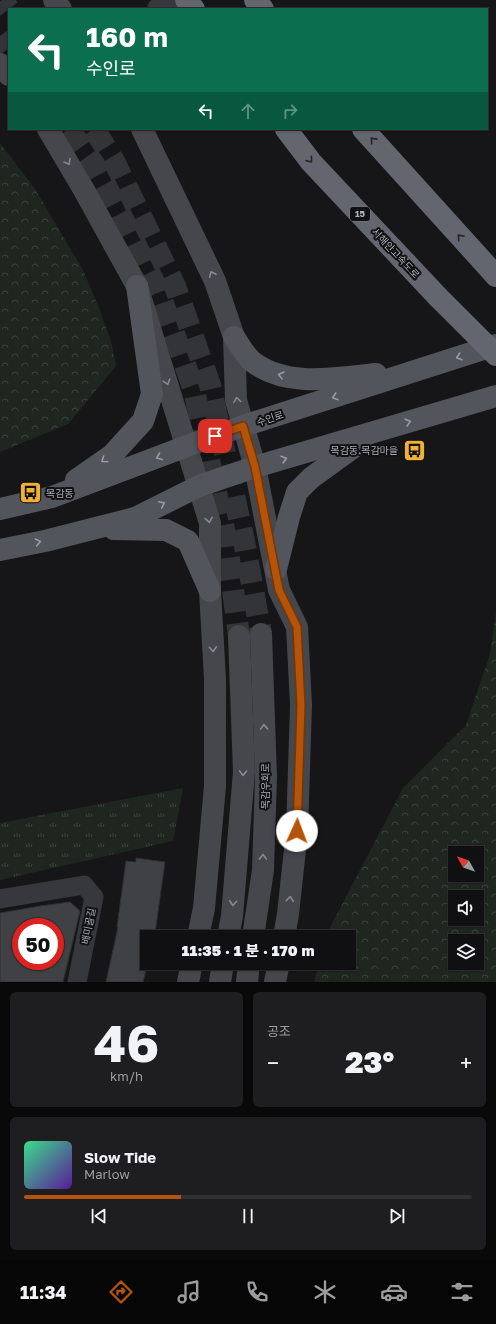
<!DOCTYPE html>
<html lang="ko">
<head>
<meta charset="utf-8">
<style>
	:root { --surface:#101012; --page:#1e1e20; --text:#f1f3f6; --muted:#9c9d9f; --line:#303032; --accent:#b45309 }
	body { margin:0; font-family:"Golos Text","Noto Sans KR",sans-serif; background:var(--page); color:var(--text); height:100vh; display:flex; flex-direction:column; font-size:15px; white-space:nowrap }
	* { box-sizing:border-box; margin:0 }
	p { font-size:13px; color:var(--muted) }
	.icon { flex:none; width:22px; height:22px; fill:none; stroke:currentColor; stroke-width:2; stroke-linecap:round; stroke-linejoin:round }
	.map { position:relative; height:982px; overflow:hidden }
	.panel { display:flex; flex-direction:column; gap:10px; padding:10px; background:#09090a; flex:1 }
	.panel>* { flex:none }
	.top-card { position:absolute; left:8px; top:8px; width:480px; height:122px; border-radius:0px; box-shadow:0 1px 3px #0004,0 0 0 1px var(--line); background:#0b6e4f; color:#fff; overflow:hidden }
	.needle { width:26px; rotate:310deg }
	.fabs { position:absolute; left:448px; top:846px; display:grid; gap:8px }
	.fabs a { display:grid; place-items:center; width:36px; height:36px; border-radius:0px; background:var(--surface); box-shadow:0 1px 3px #0004,0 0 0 1px var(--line); font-size:20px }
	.speed { position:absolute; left:12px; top:918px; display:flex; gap:8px; font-size:20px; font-weight:700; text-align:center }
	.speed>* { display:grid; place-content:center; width:52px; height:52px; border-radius:50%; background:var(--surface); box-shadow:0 1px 3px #0004,0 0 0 1px var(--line); line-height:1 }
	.speed .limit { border:6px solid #d22; background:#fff; color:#111 }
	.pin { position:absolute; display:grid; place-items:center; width:34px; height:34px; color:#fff; margin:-17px; border-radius:8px; box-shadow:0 2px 6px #0006 }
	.me { position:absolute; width:44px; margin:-22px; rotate:2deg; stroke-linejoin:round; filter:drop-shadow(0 0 3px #0008) }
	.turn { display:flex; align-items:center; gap:14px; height:84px; padding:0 12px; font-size:18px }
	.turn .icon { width:52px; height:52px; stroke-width:2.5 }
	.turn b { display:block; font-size:28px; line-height:34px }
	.lanes { display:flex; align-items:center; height:38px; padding:0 12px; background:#0003; justify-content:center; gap:20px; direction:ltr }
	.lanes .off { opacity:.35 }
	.big { font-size:30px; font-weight:800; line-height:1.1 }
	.panel .widget { flex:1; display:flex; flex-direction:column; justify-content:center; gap:6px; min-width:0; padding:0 14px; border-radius:6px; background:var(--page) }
	.panel .dial { align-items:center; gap:0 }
	.dial b { font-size:52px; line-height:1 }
	.song { display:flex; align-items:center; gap:12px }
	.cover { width:48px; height:48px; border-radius:6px; background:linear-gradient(135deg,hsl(150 70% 55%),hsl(270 70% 35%)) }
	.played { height:4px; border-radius:2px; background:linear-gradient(90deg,var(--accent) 35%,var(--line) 35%) }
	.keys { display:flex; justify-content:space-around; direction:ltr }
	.heat { display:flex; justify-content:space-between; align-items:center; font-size:22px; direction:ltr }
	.panel .tiles { flex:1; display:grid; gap:10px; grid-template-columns:1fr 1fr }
	.widget:last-child { grid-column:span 2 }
	.trip { position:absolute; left:140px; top:930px; width:216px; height:40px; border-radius:0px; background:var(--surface); box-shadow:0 1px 3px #0004,0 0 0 1px var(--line); font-weight:800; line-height:40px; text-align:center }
	.menu { display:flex; height:64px; justify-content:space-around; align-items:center; background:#060607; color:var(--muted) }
	.menu .icon { width:28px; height:28px }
	.menu .current { color:var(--accent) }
	.menu b { font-size:18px; color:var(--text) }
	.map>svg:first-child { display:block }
	.grass { fill:url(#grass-tufts) }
	.forest { fill:url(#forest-crowns); fill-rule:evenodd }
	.building { fill:#404145; stroke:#303034; fill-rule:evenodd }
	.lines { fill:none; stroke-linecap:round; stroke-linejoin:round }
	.secondary-tunnel { stroke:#333438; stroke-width:22; stroke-dasharray:22 11; stroke-linecap:butt }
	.minor { stroke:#37383d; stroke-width:19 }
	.tertiary { stroke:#37383d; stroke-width:22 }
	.secondary { stroke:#45474d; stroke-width:22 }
	.primary { stroke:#53555c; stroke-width:22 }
	.motorway { stroke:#63666e; stroke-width:22 }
	.motorway-bridge { stroke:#63666e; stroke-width:22 }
	.oneway { stroke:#26262a }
	.oneway2 { stroke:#858993 }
	.oneway3 { stroke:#979ba6 }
	.route-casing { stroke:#753606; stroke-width:10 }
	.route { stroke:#b45309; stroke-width:7 }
	.labels { text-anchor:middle; stroke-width:4; stroke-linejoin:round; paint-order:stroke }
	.shield { fill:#111113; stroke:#7b7e86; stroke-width:1 }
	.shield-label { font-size:9px; font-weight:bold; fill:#a8adb8 }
	.street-label { font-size:10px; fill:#a8adb8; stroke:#111113 }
	.poi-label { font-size:10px; fill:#a8adb8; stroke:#111113; text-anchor:end }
</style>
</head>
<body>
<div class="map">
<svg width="496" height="982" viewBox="0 0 496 982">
	<defs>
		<pattern id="grass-tufts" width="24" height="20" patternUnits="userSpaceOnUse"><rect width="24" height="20" fill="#1e261f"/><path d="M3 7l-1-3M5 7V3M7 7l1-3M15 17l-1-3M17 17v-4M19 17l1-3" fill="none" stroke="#3c433d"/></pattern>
		<pattern id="forest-crowns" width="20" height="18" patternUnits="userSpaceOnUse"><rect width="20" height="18" fill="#1e261f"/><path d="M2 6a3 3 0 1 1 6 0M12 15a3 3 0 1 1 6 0" fill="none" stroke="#3c433d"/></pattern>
	</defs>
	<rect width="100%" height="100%" fill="#161618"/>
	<polygon class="grass" points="183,788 173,841 0,880 0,823"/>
	<g class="forest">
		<polygon points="0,143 35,189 83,270 99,308 111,341 116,366 68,424 0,452"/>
		<path d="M496,612V982H314L319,963H349V937H326V935L403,788L466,725L490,654ZM455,853H477V875H455ZM455,897H477V919H455ZM455,941H477V963H455Z"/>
	</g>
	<g class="building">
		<polygon points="136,858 165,862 155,933 147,932 147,966 143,982 106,982 118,927 117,927 126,861 136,862"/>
		<path d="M70,902L80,911L63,982H0V913L40,906ZM21,927H55V961H21Z"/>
	</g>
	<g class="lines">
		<g class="secondary-tunnel">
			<polyline points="2,0 9,9"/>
			<polyline points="0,36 9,48"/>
			<polyline points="69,129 96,167 121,215 159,292 194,390 227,544 239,636"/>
			<polyline points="94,129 114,161 175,286 210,385 244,541 261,634"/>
		</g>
		<polyline class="minor" points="0,899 84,885 94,897 77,982"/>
		<polyline class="tertiary" points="158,9 171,0"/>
		<g class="secondary">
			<polyline points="54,0 61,9"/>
			<polyline points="0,64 9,75"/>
			<polyline points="48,129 84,190 137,286 210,523 210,591 215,679 215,786 204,908 198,937"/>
			<polyline points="142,129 215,281 234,337 236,400 255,467 279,590 297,627 301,705 297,831 288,914 284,937"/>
			<polyline points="228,937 232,916 244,772 239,636"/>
			<polyline points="253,937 263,870 266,777 261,634"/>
			<polyline points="188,982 192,963"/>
			<polyline points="220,982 223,963"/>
			<polyline points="247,982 249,963"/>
			<polyline points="275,982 279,963"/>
		</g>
		<g class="primary">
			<path d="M234,337C239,344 246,357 253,362C287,388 336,378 376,374"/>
			<polyline points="76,480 112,455 143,421 152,394 137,286"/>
			<polyline points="0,509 52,497 187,446 243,426 496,345"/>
			<polyline points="114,529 166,530 188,541 210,591"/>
			<polyline points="0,550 45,541 135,518 199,486 255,467 496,396"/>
			<polyline points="276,569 289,517 297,492 311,478 362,441"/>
		</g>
		<g class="motorway">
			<polyline points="186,0 194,9"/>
			<polyline points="255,0 263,9"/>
			<polyline points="286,129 311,162 438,297"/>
			<polyline points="363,129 496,276"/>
		</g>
		<polyline class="motorway-bridge" points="438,297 496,355"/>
	</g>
	<defs><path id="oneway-chevron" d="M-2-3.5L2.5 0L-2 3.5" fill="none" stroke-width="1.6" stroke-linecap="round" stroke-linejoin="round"/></defs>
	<g class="oneway">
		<use href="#oneway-chevron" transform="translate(373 140) rotate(-132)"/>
		<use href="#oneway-chevron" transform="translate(310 160) rotate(51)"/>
		<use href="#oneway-chevron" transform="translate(460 237) rotate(-132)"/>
	</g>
	<g class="oneway2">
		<use href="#oneway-chevron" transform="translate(68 162) rotate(59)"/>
		<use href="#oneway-chevron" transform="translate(212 274) rotate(-115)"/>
		<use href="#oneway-chevron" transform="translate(167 382) rotate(73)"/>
		<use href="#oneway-chevron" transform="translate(237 400) rotate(-98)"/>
		<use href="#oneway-chevron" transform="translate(209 520) rotate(80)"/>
		<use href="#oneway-chevron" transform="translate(213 649) rotate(86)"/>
		<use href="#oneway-chevron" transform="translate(264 727) rotate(-92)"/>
		<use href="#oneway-chevron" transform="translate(243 773) rotate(92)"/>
		<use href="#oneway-chevron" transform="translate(263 857) rotate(-88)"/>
		<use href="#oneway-chevron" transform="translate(290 899) rotate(-84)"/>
		<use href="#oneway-chevron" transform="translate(233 903) rotate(94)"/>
	</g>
	<g class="oneway3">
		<use href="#oneway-chevron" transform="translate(459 357) rotate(162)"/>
		<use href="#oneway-chevron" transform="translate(281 375) rotate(-166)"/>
		<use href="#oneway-chevron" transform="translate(335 397) rotate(162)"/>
		<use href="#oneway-chevron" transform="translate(408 422) rotate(-16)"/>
		<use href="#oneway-chevron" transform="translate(159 457) rotate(158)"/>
		<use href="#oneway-chevron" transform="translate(284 459) rotate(-16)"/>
		<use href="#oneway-chevron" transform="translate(104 460) rotate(145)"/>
		<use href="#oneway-chevron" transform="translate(162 504) rotate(-26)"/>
		<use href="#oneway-chevron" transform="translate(38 542) rotate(-11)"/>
	</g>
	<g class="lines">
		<defs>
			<polyline id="route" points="215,436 243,426 255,467 279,590 297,627 301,705 297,831"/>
		</defs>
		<use href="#route" class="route-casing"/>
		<use href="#route" class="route"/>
	</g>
	<defs>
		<symbol id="bus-square" viewBox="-11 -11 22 22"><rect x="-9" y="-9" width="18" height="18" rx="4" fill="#f2b134" stroke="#111113"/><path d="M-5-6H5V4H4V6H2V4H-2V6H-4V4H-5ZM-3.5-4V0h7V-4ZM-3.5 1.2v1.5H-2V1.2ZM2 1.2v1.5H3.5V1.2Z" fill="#111"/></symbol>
	</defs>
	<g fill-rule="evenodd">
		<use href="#bus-square" x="402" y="438" width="25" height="25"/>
		<use href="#bus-square" x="18" y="480" width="25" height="25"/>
	</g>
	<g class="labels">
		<rect class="shield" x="350" y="207" width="20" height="14" rx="3"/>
		<g class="shield-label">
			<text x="360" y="217">15</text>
		</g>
		<g class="street-label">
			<text transform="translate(396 253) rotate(47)" y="4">서해안고속도로</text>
			<text transform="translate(270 418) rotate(-18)" y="4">수인로</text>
			<text transform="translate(265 786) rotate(-90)" y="4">목감우회로</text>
			<text transform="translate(88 926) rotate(-79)" y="4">배미골길</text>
		</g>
		<g class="poi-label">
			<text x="398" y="454">목감동.목감마을</text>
			<text x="46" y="497" text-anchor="start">목감동</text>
		</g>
	</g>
</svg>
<div class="fabs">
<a><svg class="needle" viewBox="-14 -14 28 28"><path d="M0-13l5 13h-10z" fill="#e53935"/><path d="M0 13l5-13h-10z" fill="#9c9d9f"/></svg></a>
<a><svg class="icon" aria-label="sound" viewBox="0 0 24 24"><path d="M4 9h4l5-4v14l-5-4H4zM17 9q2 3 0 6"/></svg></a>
<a><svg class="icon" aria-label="layers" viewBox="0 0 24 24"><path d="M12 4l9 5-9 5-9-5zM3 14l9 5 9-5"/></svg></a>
</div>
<div class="speed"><div class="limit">50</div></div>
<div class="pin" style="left:215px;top:436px;background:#d93025"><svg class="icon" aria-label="arrive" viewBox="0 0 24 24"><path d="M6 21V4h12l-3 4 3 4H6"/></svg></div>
<svg class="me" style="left:297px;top:831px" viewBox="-20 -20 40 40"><circle r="19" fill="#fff"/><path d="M0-13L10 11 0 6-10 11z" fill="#b45309"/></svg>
<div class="trip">11:35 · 1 분 · 170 m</div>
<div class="top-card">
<div class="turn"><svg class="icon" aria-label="left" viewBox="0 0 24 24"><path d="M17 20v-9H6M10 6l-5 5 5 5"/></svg><div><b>160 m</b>수인로</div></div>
<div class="lanes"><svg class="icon" aria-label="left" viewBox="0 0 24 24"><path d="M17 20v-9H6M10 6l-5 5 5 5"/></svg><svg class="icon off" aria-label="ahead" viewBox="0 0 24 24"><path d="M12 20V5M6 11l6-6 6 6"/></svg><svg class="icon off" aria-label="right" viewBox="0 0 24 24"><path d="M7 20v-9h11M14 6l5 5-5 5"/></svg></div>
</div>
</div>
<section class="panel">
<div class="tiles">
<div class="widget dial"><b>46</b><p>km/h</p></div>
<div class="widget"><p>공조</p>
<div class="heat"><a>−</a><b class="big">23°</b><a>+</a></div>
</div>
<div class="widget">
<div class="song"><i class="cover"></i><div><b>Slow Tide</b><p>Marlow</p></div></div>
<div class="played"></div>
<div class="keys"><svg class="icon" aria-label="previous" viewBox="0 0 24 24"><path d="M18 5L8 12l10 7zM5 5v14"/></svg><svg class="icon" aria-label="pause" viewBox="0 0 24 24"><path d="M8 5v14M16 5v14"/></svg><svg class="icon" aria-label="next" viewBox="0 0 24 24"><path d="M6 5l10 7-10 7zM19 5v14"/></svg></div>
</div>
</div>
</section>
<nav class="menu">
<b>11:34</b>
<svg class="icon current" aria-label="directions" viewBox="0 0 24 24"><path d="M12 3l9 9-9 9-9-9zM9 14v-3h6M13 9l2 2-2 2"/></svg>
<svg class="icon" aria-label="music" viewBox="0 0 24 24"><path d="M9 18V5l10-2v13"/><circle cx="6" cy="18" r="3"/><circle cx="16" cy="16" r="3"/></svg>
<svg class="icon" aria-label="phone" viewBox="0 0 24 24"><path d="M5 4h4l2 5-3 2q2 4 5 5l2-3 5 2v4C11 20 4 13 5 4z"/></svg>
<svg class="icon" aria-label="climate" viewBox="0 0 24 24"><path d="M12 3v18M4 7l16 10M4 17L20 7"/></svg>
<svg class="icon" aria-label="car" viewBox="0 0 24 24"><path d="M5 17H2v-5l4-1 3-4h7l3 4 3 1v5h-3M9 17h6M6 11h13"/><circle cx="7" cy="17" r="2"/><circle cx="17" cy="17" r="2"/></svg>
<svg class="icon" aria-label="filters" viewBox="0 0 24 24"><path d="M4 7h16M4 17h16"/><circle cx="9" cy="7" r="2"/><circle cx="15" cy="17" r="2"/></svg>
</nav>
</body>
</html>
